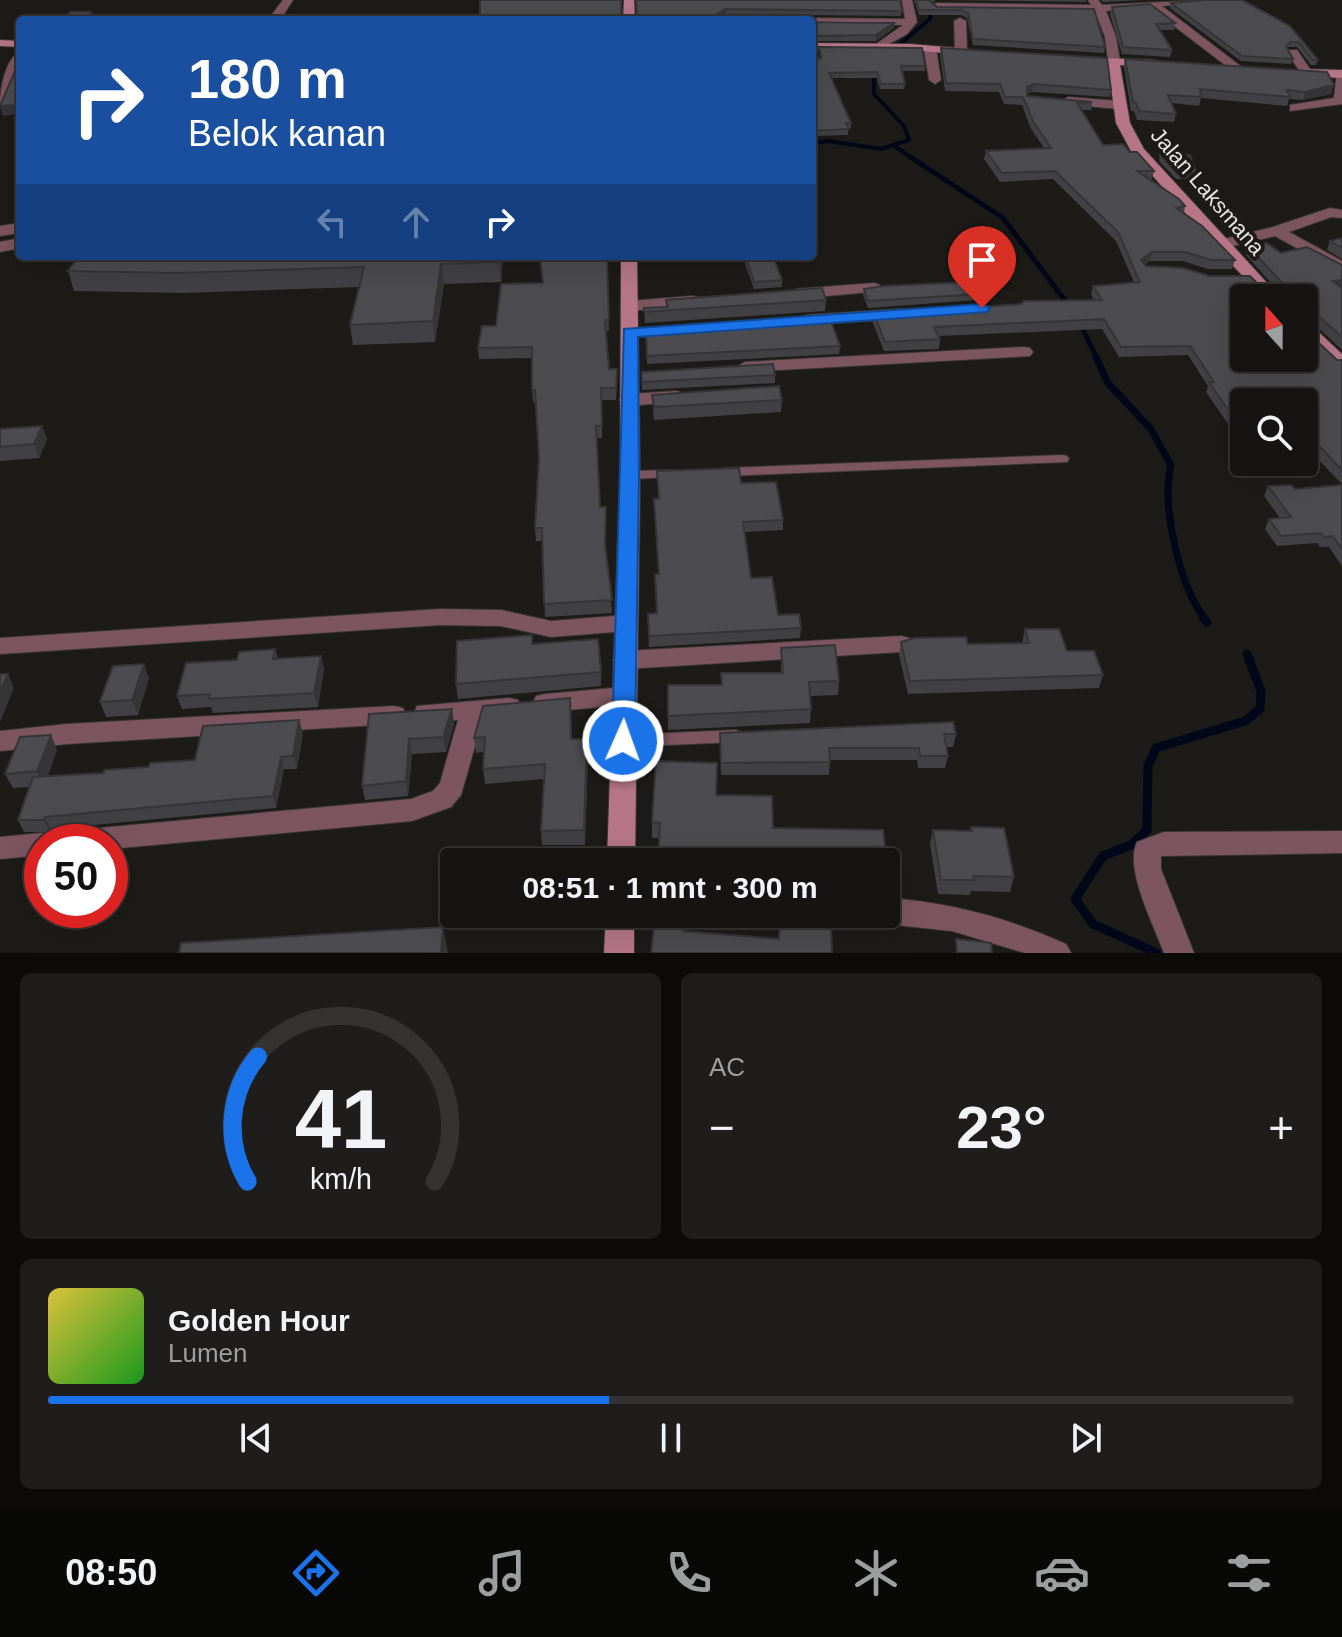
<!DOCTYPE html>
<html lang="id">
<head>
<meta charset="utf-8">
<style>
	:root { --surface:#151412; --page:#1e1d1b; --text:#f1f3f6; --muted:#9d9e9f; --line:#343332; --accent:#1a73e8 }
	body { margin:0; font-family:Arial,sans-serif; background:var(--page); color:var(--text); height:100vh; display:flex; flex-direction:column; font-size:30px; white-space:nowrap }
	* { box-sizing:border-box; margin:0 }
	p { font-size:26px; color:var(--muted) }
	.icon { flex:none; width:44px; height:44px; fill:none; stroke:currentColor; stroke-width:2; stroke-linecap:round; stroke-linejoin:round }
	.map { position:relative; height:953px; overflow:hidden }
	.sheet { display:flex; flex-direction:column; gap:20px; padding:20px; background:#0c0b0a; flex:1 }
	.sheet>* { flex:none }
	.hud { position:absolute; left:16px; top:16px; width:800px; height:244px; border-radius:8px; box-shadow:0 8px 32px #0002,0 0 0 2px var(--line); background:#1a4fa0; color:#fff; overflow:hidden }
	.needle { width:52px; rotate:339deg }
	.buttons { position:absolute; left:1230px; top:284px; display:grid; gap:16px }
	.buttons a { display:grid; place-items:center; width:88px; height:88px; border-radius:8px; background:var(--surface); box-shadow:0 8px 32px #0002,0 0 0 2px var(--line); font-size:40px }
	.speed { position:absolute; left:24px; top:824px; display:flex; gap:16px; font-size:40px; font-weight:700; text-align:center }
	.speed>* { display:grid; place-content:center; width:104px; height:104px; border-radius:50%; background:var(--surface); box-shadow:0 8px 32px #0002,0 0 0 2px var(--line); line-height:1 }
	.speed .limit { border:12px solid #d22; background:#fff; color:#111 }
	.pin { position:absolute; display:grid; place-items:center; width:68px; height:68px; color:#fff; margin:-82px -34px; border-radius:50% 50% 50% 0; rotate:-45deg; box-shadow:0 0 8px #0007 }
	.pin .icon { rotate:45deg }
	.me { position:absolute; width:88px; margin:-44px; rotate:2deg; stroke-linejoin:round; filter:drop-shadow(0 0 6px #0008) }
	.turn { display:flex; align-items:center; gap:28px; height:168px; padding:0 40px; font-size:36px }
	.turn .icon { width:104px; height:104px; stroke-width:2.5 }
	.turn b { display:block; font-size:56px; line-height:68px }
	.lanes { display:flex; align-items:center; height:76px; padding:0 40px; background:#0003; justify-content:center; gap:40px; direction:ltr }
	.lanes .off { opacity:.35 }
	.big { font-size:60px; font-weight:700; line-height:1.1 }
	.sheet .tile { flex:1; display:flex; flex-direction:column; justify-content:center; gap:12px; min-width:0; padding:0 28px; border-radius:12px; background:var(--page) }
	.sheet .dial { align-items:center; gap:0 }
	.dial svg { height:208px; overflow:visible; fill:none; stroke:var(--line); stroke-width:7; stroke-linecap:round; text-anchor:middle }
	.dial text { fill:var(--text); stroke:none }
	.song { display:flex; align-items:center; gap:24px }
	.cover { width:96px; height:96px; border-radius:12px; background:linear-gradient(135deg,hsl(50 70% 55%),hsl(120 70% 35%)) }
	.played { height:8px; border-radius:4px; background:linear-gradient(90deg,var(--accent) 45%,var(--line) 45%) }
	.keys { display:flex; justify-content:space-around; direction:ltr }
	.heat { display:flex; justify-content:space-between; align-items:center; font-size:44px; direction:ltr }
	.sheet .tiles { flex:1; display:grid; gap:20px; grid-template-columns:1fr 1fr }
	.tile:last-child { grid-column:span 2 }
	.trip { position:absolute; left:440px; top:848px; width:460px; height:80px; border-radius:8px; background:var(--surface); box-shadow:0 8px 32px #0002,0 0 0 2px var(--line); font-weight:700; line-height:80px; text-align:center }
	.dock { display:flex; height:128px; justify-content:space-around; align-items:center; background:#080807; color:var(--muted) }
	.dock .icon { width:56px; height:56px }
	.dock .selected { color:var(--accent) }
	.dock b { font-size:36px; color:var(--text) }
	.map>svg:first-child { display:block }
	.lines { fill:none; stroke-linecap:round; stroke-linejoin:round }
	.stream-far3 { stroke:#000719; stroke-width:4 }
	.stream-far2 { stroke:#000719; stroke-width:5 }
	.stream-far1 { stroke:#000719; stroke-width:7 }
	.stream { stroke:#000719; stroke-width:9 }
	.lane-casing { stroke:#383734; stroke-width:2 }
	.street-casing { stroke:#383734; stroke-width:2 }
	.secondary-casing { stroke:#383734; stroke-width:2 }
	.lane { fill:#7d5560; fill-rule:evenodd }
	.street { fill:#7d5560; fill-rule:evenodd }
	.secondary { fill:#b67688; fill-rule:evenodd }
	.wall { fill:#414044 }
	.shaded-wall { fill:#353437 }
	.building { fill:#4c4b4f; stroke:#353437; stroke-width:2; fill-rule:evenodd }
	.route { fill:#1a73e8; stroke:#114b97; stroke-width:2 }
	.labels { text-anchor:middle; stroke-width:8; stroke-linejoin:round; paint-order:stroke }
	.far-street-label { font-size:22px; fill:#e5e4e2; stroke:#1c1b18 }
</style>
</head>
<body>
<div class="map">
<svg width="1342" height="953" viewBox="0 0 1342 953">
	<rect width="100%" height="100%" fill="#1c1b18"/>
	<g class="lines">
		<g class="stream-far3">
			<polyline points="893,50 931,18 921,0"/>
			<polyline points="812,143 828,141 881,149 909,140 904,126 874,94 874,70"/>
			<polyline points="893,145 912,158"/>
		</g>
		<g class="stream-far2">
			<polyline points="909,156 1003,218 1069,306"/>
			<polyline points="1080,323 1097,359"/>
		</g>
		<path class="stream-far1" d="M1096,357L1108,383L1150,428L1171,465C1161,505 1179,586 1205,619"/>
		<g class="stream">
			<polyline points="1203,617 1207,622"/>
			<polyline points="1157,953 1093,924 1075,899 1103,856 1131,845 1147,830 1148,766 1156,748 1245,721 1260,709 1261,691 1247,654"/>
		</g>
		<defs>
			<g id="lane">
				<polygon points="1063,455 1067,456 1069,459 1067,462 725,476 719,472 725,468"/>
				<polygon points="671,470 675,471 677,474 675,477 630,479 624,475 630,471"/>
				<polygon points="736,730 741,732 744,736 741,740 736,742 623,747 618,745 615,741 618,737 623,735"/>
			</g>
			<g id="street">
				<polygon points="283,0 293,0 280,20 268,20"/>
				<polygon points="902,0 912,0 917,22 907,34 880,49 876,48 876,44 903,25 812,24 812,20 720,20 726,17 905,19"/>
				<polygon points="1088,0 1098,0 1102,5 1205,0 1200,3 1162,6 1243,68 1233,71 1149,7 1106,11 1116,37 1120,61 1114,65 1108,61 1105,37 1095,11 936,9 931,6 936,3 1091,5"/>
				<polygon points="960,18 966,21 967,51 961,54 955,51 954,21"/>
				<polygon points="930,46 936,49 941,80 935,84 929,80 924,49"/>
				<polygon points="1289,50 1297,50 1312,72 1310,75 1302,75 1287,52"/>
				<path d="M20,51C20,68 15,97 0,105C0,88 5,60 20,51Z"/>
				<polygon points="1337,71 1342,71 1342,104 1290,111 1290,105 1334,98"/>
				<polygon points="1068,97 1119,101 1125,105 1119,109 1064,104 1062,101"/>
				<polygon points="1330,208 1342,210 1342,218 1331,217 1289,232 1342,261 1342,273 1275,236 1220,249 1212,244 1215,241 1273,227"/>
				<polygon points="20,223 20,233 0,236 0,226"/>
				<polygon points="20,238 20,248 0,252 0,242"/>
				<polygon points="874,283 880,285 880,291 796,299 788,294 796,289"/>
				<polygon points="692,296 698,297 700,301 698,305 629,311 621,306 629,301"/>
				<polygon points="901,309 907,310 909,314 907,318 806,325 798,320 806,315"/>
				<polygon points="1024,347 1030,348 1033,352 1030,356 745,372 736,367 745,362"/>
				<polygon points="676,391 683,393 685,397 683,401 628,406 619,400 628,394"/>
				<polygon points="440,609 501,610 551,621 627,615 635,617 638,623 635,629 627,631 551,637 501,626 440,625 0,654 0,638"/>
				<polygon points="901,636 909,638 913,644 909,650 901,652 625,669 617,666 613,660 617,654 625,651"/>
				<polygon points="625,687 634,690 637,696 634,702 625,705 545,712 536,710 533,703 536,696 545,694"/>
				<polygon points="509,698 518,700 521,707 518,714 483,718 461,795 451,807 412,821 110,849 110,842 42,842 42,855 0,859 0,837 42,833 52,836 54,841 57,834 67,831 411,799 433,791 440,783 458,720 426,722 417,720 414,713 417,706"/>
				<polygon points="394,706 403,708 406,715 403,722 394,724 67,744 0,751 0,731 67,724"/>
				<path d="M1342,831V853L1161,856V869L1194,953H1164C1154,925 1124,869 1137,842L1164,832Z"/>
				<path d="M886,898C950,902 1008,918 1066,944L1071,953H1025L952,931L886,924L876,920L873,914H886Z"/>
			</g>
			<g id="secondary">
				<polygon points="624,0 634,0 635,20 623,20"/>
				<polygon points="0,40 20,41 20,47 0,46"/>
				<polygon points="812,43 911,44 968,49 974,52 968,55 911,50 812,49"/>
				<polygon points="1076,57 1155,60 1155,66 1151,67 1120,65 1130,123 1144,149 1281,298 1264,298 1215,247 1131,151 1116,123 1108,65 1080,64 1076,63"/>
				<polygon points="1299,69 1342,70 1342,78 1303,76 1299,75"/>
				<polygon points="621,256 637,256 640,475 635,862 607,862 620,475"/>
				<polygon points="1304,323 1310,324 1342,354 1342,368 1336,367 1304,337"/>
				<polygon points="606,914 634,914 634,953 604,953"/>
			</g>
		</defs>
		<use href="#lane" class="lane-casing"/>
		<use href="#street" class="street-casing"/>
		<use href="#secondary" class="secondary-casing"/>
		<use href="#lane" class="lane"/>
		<use href="#street" class="street"/>
		<use href="#secondary" class="secondary"/>
	</g>
	<g class="wall">
		<polygon points="636,0 902,11 901,16 726,14 720,18 621,17 637,17"/>
		<polygon points="914,0 936,0 932,3 937,7 1094,9 1105,47 1104,53 973,45 967,18 961,15 919,15"/>
		<polygon points="936,0 1086,0 1086,2"/>
		<polygon points="1101,0 1143,0 1103,2"/>
		<polygon points="1171,3 1290,26 1318,60 1316,65 1311,65 1297,47 1289,47 1287,49 1293,59 1291,64 1241,61 1170,8"/>
		<polygon points="1112,7 1175,23 1174,30 1160,30 1172,50 1170,57 1122,54 1110,14"/>
		<polygon points="812,21 894,23 894,28 876,41 812,41"/>
		<polygon points="819,47 925,66 925,71 902,71 905,84 904,89 880,89 877,78 831,78 851,123 851,128 848,128 848,135 812,136 812,59 820,58"/>
		<polygon points="941,48 1111,90 1110,97 1032,92 1027,94 1027,96 1092,102 1091,110 1081,110 1103,145 1130,152 1154,171 1152,179 1149,179 1185,206 1184,213 1235,260 1232,269 1208,269 1183,261 1150,261 1145,264 1146,266 1209,276 1265,291 1279,292 1246,255 1248,246 1342,265 1342,350 1312,322 1305,321 1305,330 1337,360 1342,360 1342,484 1304,445 1304,402 1244,402 1244,437 1237,437 1206,392 1208,386 1188,355 1119,357 1102,329 939,336 940,339 939,349 884,351 873,323 874,314 1094,300 1091,295 1093,286 1134,282 1116,241 1053,179 1000,182 984,159 986,151 1044,148 1031,129 1022,105 1004,104 999,92 945,91 940,55"/>
		<polygon points="1125,59 1331,94 1303,100 1289,99 1287,106 1201,98 1199,106 1172,103 1176,114 1174,122 1137,120 1134,111 1131,111 1124,67"/>
		<polygon points="1160,155 1197,173 1195,179 1176,179 1159,161"/>
		<polygon points="1342,238 1342,259 1327,250 1330,241"/>
		<polygon points="79,256 503,256 501,282 444,284 435,342 353,345 350,325 359,287 183,293 74,291 68,271"/>
		<polygon points="607,256 609,331 606,331 609,369 617,381 616,400 602,400 602,438 596,438 600,507 606,520 606,549 612,613 545,617 542,541 536,541 535,528 539,457 536,402 533,402 532,390 532,358 479,359 478,348 543,283"/>
		<polygon points="746,258 782,280 782,287 754,289 745,264"/>
		<polygon points="864,289 978,294 977,300 868,308 863,295"/>
		<polygon points="666,300 826,300 825,311 645,323 644,308 666,307"/>
		<polygon points="646,331 840,346 839,354 647,364"/>
		<polygon points="642,372 775,375 775,383 642,390"/>
		<polygon points="652,395 782,400 781,412 654,420"/>
		<polygon points="42,426 47,439 39,458 0,461 0,429"/>
		<polygon points="741,483 783,520 783,530 745,532 751,578 778,615 801,628 800,638 649,647 648,614 657,613 659,574 654,499"/>
		<polygon points="1342,485 1342,566 1329,547 1320,547 1317,543 1277,546 1265,529 1269,519 1280,518 1264,496 1268,486 1295,489"/>
		<polygon points="1025,629 1067,651 1103,675 1099,688 908,694 899,655 901,642 968,644 1022,643"/>
		<polygon points="781,648 839,681 838,695 810,696 811,709 810,723 668,730 668,716 721,685 721,673 781,673"/>
		<polygon points="275,649 278,659 321,656 324,669 318,707 213,713 211,707 182,709 177,696 237,660"/>
		<polygon points="601,672 601,686 458,699 456,684"/>
		<polygon points="149,678 138,715 106,717 100,702"/>
		<polygon points="452,709 454,724 446,752 412,754 408,796 365,800 362,786 369,714"/>
		<polygon points="571,713 572,739 588,754 585,845 542,845 541,831 544,779 485,784 483,769 484,752 476,753 474,738"/>
		<polygon points="303,733 297,769 284,769 276,808 51,829 50,832 24,832 18,820 30,787 13,788 5,774 57,750 48,776 104,773 195,760"/>
		<polygon points="720,733 956,734 953,747 946,747 948,756 945,768 918,768 917,760 830,760 829,775 721,775"/>
		<polygon points="656,761 717,763 716,795 772,796 773,828 883,830 889,879 886,895 886,862 658,862 659,838 652,838 652,822"/>
		<polygon points="971,827 1014,877 1010,892 971,891 970,895 938,894 930,844 933,830 970,831"/>
	</g>
	<g class="shaded-wall">
		<polygon points="726,9 726,14 717,19 717,14"/>
		<polygon points="894,23 894,28 876,41 876,35"/>
		<polygon points="1034,84 1032,92 1026,94 1027,87"/>
		<polygon points="1334,85 1331,94 1303,100 1305,92"/>
		<polygon points="20,105 20,114 3,116 0,106"/>
		<polygon points="1152,252 1150,261 1139,268 1141,260"/>
		<polygon points="499,256 503,256 501,282 499,262"/>
		<polygon points="441,264 444,284 435,342 433,321"/>
		<polygon points="1342,280 1342,288 1333,281"/>
		<polygon points="42,426 47,439 39,458 34,444"/>
		<polygon points="321,656 324,669 318,707 314,693"/>
		<polygon points="144,664 149,678 138,715 132,700"/>
		<polygon points="8,674 14,688 0,722 0,692"/>
		<polygon points="452,709 454,724 446,752 443,737"/>
		<polygon points="299,720 303,733 297,769 293,756"/>
		<polygon points="51,735 57,750 44,786 37,771"/>
		<polygon points="409,739 412,754 408,796 406,781"/>
		<polygon points="587,739 588,754 585,845 584,830"/>
		<polygon points="281,757 284,769 276,808 273,796"/>
		<polygon points="45,817 51,829 50,832 44,820"/>
		<polygon points="443,927 448,953 441,953"/>
	</g>
	<g class="building">
		<polygon points="480,0 621,0 621,17 637,17 636,0 900,0 902,11 726,9 717,14 720,18 809,18 811,20 393,20 394,18 480,17"/>
		<polygon points="916,0 929,0 937,7 1094,9 1105,47 973,39 968,13 962,10 919,10"/>
		<polygon points="1204,0 1242,0 1290,26 1318,60 1313,60 1299,42 1291,42 1286,46 1293,59 1242,56 1171,3"/>
		<polygon points="1150,4 1175,23 1156,24 1172,50 1123,47 1112,7"/>
		<polygon points="71,12 91,12 88,20 62,20"/>
		<polygon points="812,21 812,22 894,23 876,35 812,36"/>
		<polygon points="819,47 922,48 925,66 901,66 905,84 881,84 877,72 829,73 851,123 846,123 849,129 812,131 812,59 821,58"/>
		<path d="M941,48L1107,58L1111,90L1034,84L1027,87V96L1092,102L1077,103L1103,145L1123,144L1130,152H1137L1154,171H1137L1179,199L1185,206L1176,208L1202,226L1235,260H1211L1185,252H1152L1141,260L1146,266L1183,268L1209,276H1250L1265,291L1284,292L1286,287L1248,246L1267,243L1281,253L1307,247L1342,265V280L1333,281L1342,288V337L1315,313L1305,312V330L1337,360H1342V470L1309,435L1304,436V402H1244V427H1240L1209,382H1214L1190,346L1121,347L1104,319L934,327L940,339L885,342L874,314L1021,304L1024,301L1102,300L1093,286L1140,282L1118,232L1055,171L1002,173L986,151L1051,148L1033,121L1023,97H1005L1000,84L946,83ZM1244,298H1304V358H1244Z"/>
		<polygon points="1125,59 1327,72 1334,85 1305,92 1287,90 1290,97 1200,89 1201,97 1168,95 1176,114 1139,111 1136,102 1133,102"/>
		<polygon points="18,64 20,64 20,105 0,106"/>
		<polygon points="1160,155 1190,155 1197,173 1178,174"/>
		<polygon points="1342,238 1342,248 1330,241"/>
		<polygon points="79,256 499,256 499,262 441,264 433,321 350,325 364,267 177,273 68,271"/>
		<polygon points="540,256 607,256 609,320 605,320 609,369 617,369 616,388 601,388 602,426 596,426 600,507 606,507 605,544 612,600 544,604 542,528 535,528 539,457 535,390 532,390 532,347 478,348 482,326 496,326 501,284 543,283"/>
		<polygon points="773,256 782,280 754,282 746,258"/>
		<polygon points="970,282 978,294 868,301 864,289 883,286"/>
		<polygon points="822,288 826,300 644,312 644,308 668,307 666,300"/>
		<polygon points="830,318 840,346 647,356 646,331"/>
		<polygon points="773,364 775,375 642,382 642,372"/>
		<polygon points="779,386 782,400 654,407 652,395"/>
		<polygon points="42,426 34,444 0,447 0,429"/>
		<polygon points="739,468 741,483 776,482 783,520 743,522 751,578 772,577 778,615 799,614 801,628 649,636 648,614 657,613 655,574 659,574 654,499 659,499 657,471"/>
		<polygon points="1291,485 1295,489 1342,485 1342,549 1333,536 1324,537 1321,533 1281,536 1269,519 1291,517 1268,486"/>
		<polygon points="1025,629 1059,629 1067,651 1094,651 1103,675 910,681 901,642 914,638 966,637 968,644 1029,643"/>
		<polygon points="532,635 532,644 598,639 601,672 456,684 457,641"/>
		<polygon points="835,645 839,681 809,682 811,709 668,716 668,685 722,685 721,673 783,673 781,648"/>
		<polygon points="275,649 273,659 321,656 314,693 209,699 210,694 177,696 186,663 237,660 239,652"/>
		<polygon points="144,664 132,700 100,702 113,666"/>
		<polygon points="0,674 8,674 0,692"/>
		<polygon points="570,698 571,739 587,739 584,830 541,831 545,764 483,769 485,737 474,738 483,706"/>
		<polygon points="452,709 443,737 409,739 406,781 362,786 369,714"/>
		<polygon points="299,720 293,756 281,757 273,796 45,817 44,820 18,820 33,777 104,773 104,770 149,767 150,763 195,760 203,726"/>
		<polygon points="953,722 956,734 944,734 948,756 920,756 919,748 829,748 830,762 721,763 720,733"/>
		<polygon points="51,735 37,771 5,774 20,737"/>
		<polygon points="656,761 717,763 716,795 772,796 773,828 883,830 889,879 886,883 886,862 658,862 660,823 652,822"/>
		<polygon points="971,827 1004,828 1014,877 973,876 974,880 941,880 933,830 972,831"/>
		<polygon points="780,914 831,914 832,953 651,953 655,919 684,921 683,931 779,939"/>
		<polygon points="443,927 441,953 179,953 181,943"/>
		<polygon points="956,939 991,943 992,953 957,953"/>
	</g>
	<polygon class="route" points="982,304 990,308 987,312 638,337 639,475 635,741 631,748 623,750 615,748 612,741 624,329"/>
	<g class="labels">
		<g class="far-street-label">
			<text transform="translate(1208 191) rotate(49)" y="8">Jalan Laksmana</text>
		</g>
	</g>
</svg>
<div class="buttons">
<a><svg class="needle" viewBox="-14 -14 28 28"><path d="M0-13l5 13h-10z" fill="#e53935"/><path d="M0 13l5-13h-10z" fill="#9d9e9f"/></svg></a>
<a><svg class="icon" aria-label="search" viewBox="0 0 24 24"><circle cx="10" cy="10" r="6"/><path d="M15 15l6 6"/></svg></a>
</div>
<div class="speed"><div class="limit">50</div></div>
<div class="pin" style="left:982px;top:308px;background:#d93025"><svg class="icon" aria-label="arrive" viewBox="0 0 24 24"><path d="M6 21V4h12l-3 4 3 4H6"/></svg></div>
<svg class="me" style="left:623px;top:741px" viewBox="-20 -20 40 40"><circle r="17" fill="#1a73e8" stroke="#fff" stroke-width="3"/><path d="M0-11L8 9 0 5-8 9z" fill="#fff"/></svg>
<div class="trip">08:51 · 1 mnt · 300 m</div>
<div class="hud">
<div class="turn"><svg class="icon" aria-label="right" viewBox="0 0 24 24"><path d="M7 20v-9h11M14 6l5 5-5 5"/></svg><div><b>180 m</b>Belok kanan</div></div>
<div class="lanes"><svg class="icon off" aria-label="left" viewBox="0 0 24 24"><path d="M17 20v-9H6M10 6l-5 5 5 5"/></svg><svg class="icon off" aria-label="ahead" viewBox="0 0 24 24"><path d="M12 20V5M6 11l6-6 6 6"/></svg><svg class="icon" aria-label="right" viewBox="0 0 24 24"><path d="M7 20v-9h11M14 6l5 5-5 5"/></svg></div>
</div>
</div>
<section class="sheet">
<div class="tiles">
<div class="tile dial"><svg viewBox="0 0 100 80">
<path d="M14 69A42 42 0 1 1 86 69"/>
<path d="M14 69A42 42 0 0 1 18 21" stroke="#1a73e8"/>
<text x="50" y="56" font-size="32" font-weight="700">41</text>
<text x="50" y="72" font-size="11">km/h</text>
</svg></div>
<div class="tile"><p>AC</p>
<div class="heat"><a>−</a><b class="big">23°</b><a>+</a></div>
</div>
<div class="tile">
<div class="song"><i class="cover"></i><div><b>Golden Hour</b><p>Lumen</p></div></div>
<div class="played"></div>
<div class="keys"><svg class="icon" aria-label="previous" viewBox="0 0 24 24"><path d="M18 5L8 12l10 7zM5 5v14"/></svg><svg class="icon" aria-label="pause" viewBox="0 0 24 24"><path d="M8 5v14M16 5v14"/></svg><svg class="icon" aria-label="next" viewBox="0 0 24 24"><path d="M6 5l10 7-10 7zM19 5v14"/></svg></div>
</div>
</div>
</section>
<nav class="dock">
<b>08:50</b>
<svg class="icon selected" aria-label="directions" viewBox="0 0 24 24"><path d="M12 3l9 9-9 9-9-9zM9 14v-3h6M13 9l2 2-2 2"/></svg>
<svg class="icon" aria-label="music" viewBox="0 0 24 24"><path d="M9 18V5l10-2v13"/><circle cx="6" cy="18" r="3"/><circle cx="16" cy="16" r="3"/></svg>
<svg class="icon" aria-label="phone" viewBox="0 0 24 24"><path d="M5 4h4l2 5-3 2q2 4 5 5l2-3 5 2v4C11 20 4 13 5 4z"/></svg>
<svg class="icon" aria-label="climate" viewBox="0 0 24 24"><path d="M12 3v18M4 7l16 10M4 17L20 7"/></svg>
<svg class="icon" aria-label="car" viewBox="0 0 24 24"><path d="M5 17H2v-5l4-1 3-4h7l3 4 3 1v5h-3M9 17h6M6 11h13"/><circle cx="7" cy="17" r="2"/><circle cx="17" cy="17" r="2"/></svg>
<svg class="icon" aria-label="filters" viewBox="0 0 24 24"><path d="M4 7h16M4 17h16"/><circle cx="9" cy="7" r="2"/><circle cx="15" cy="17" r="2"/></svg>
</nav>
</body>
</html>
